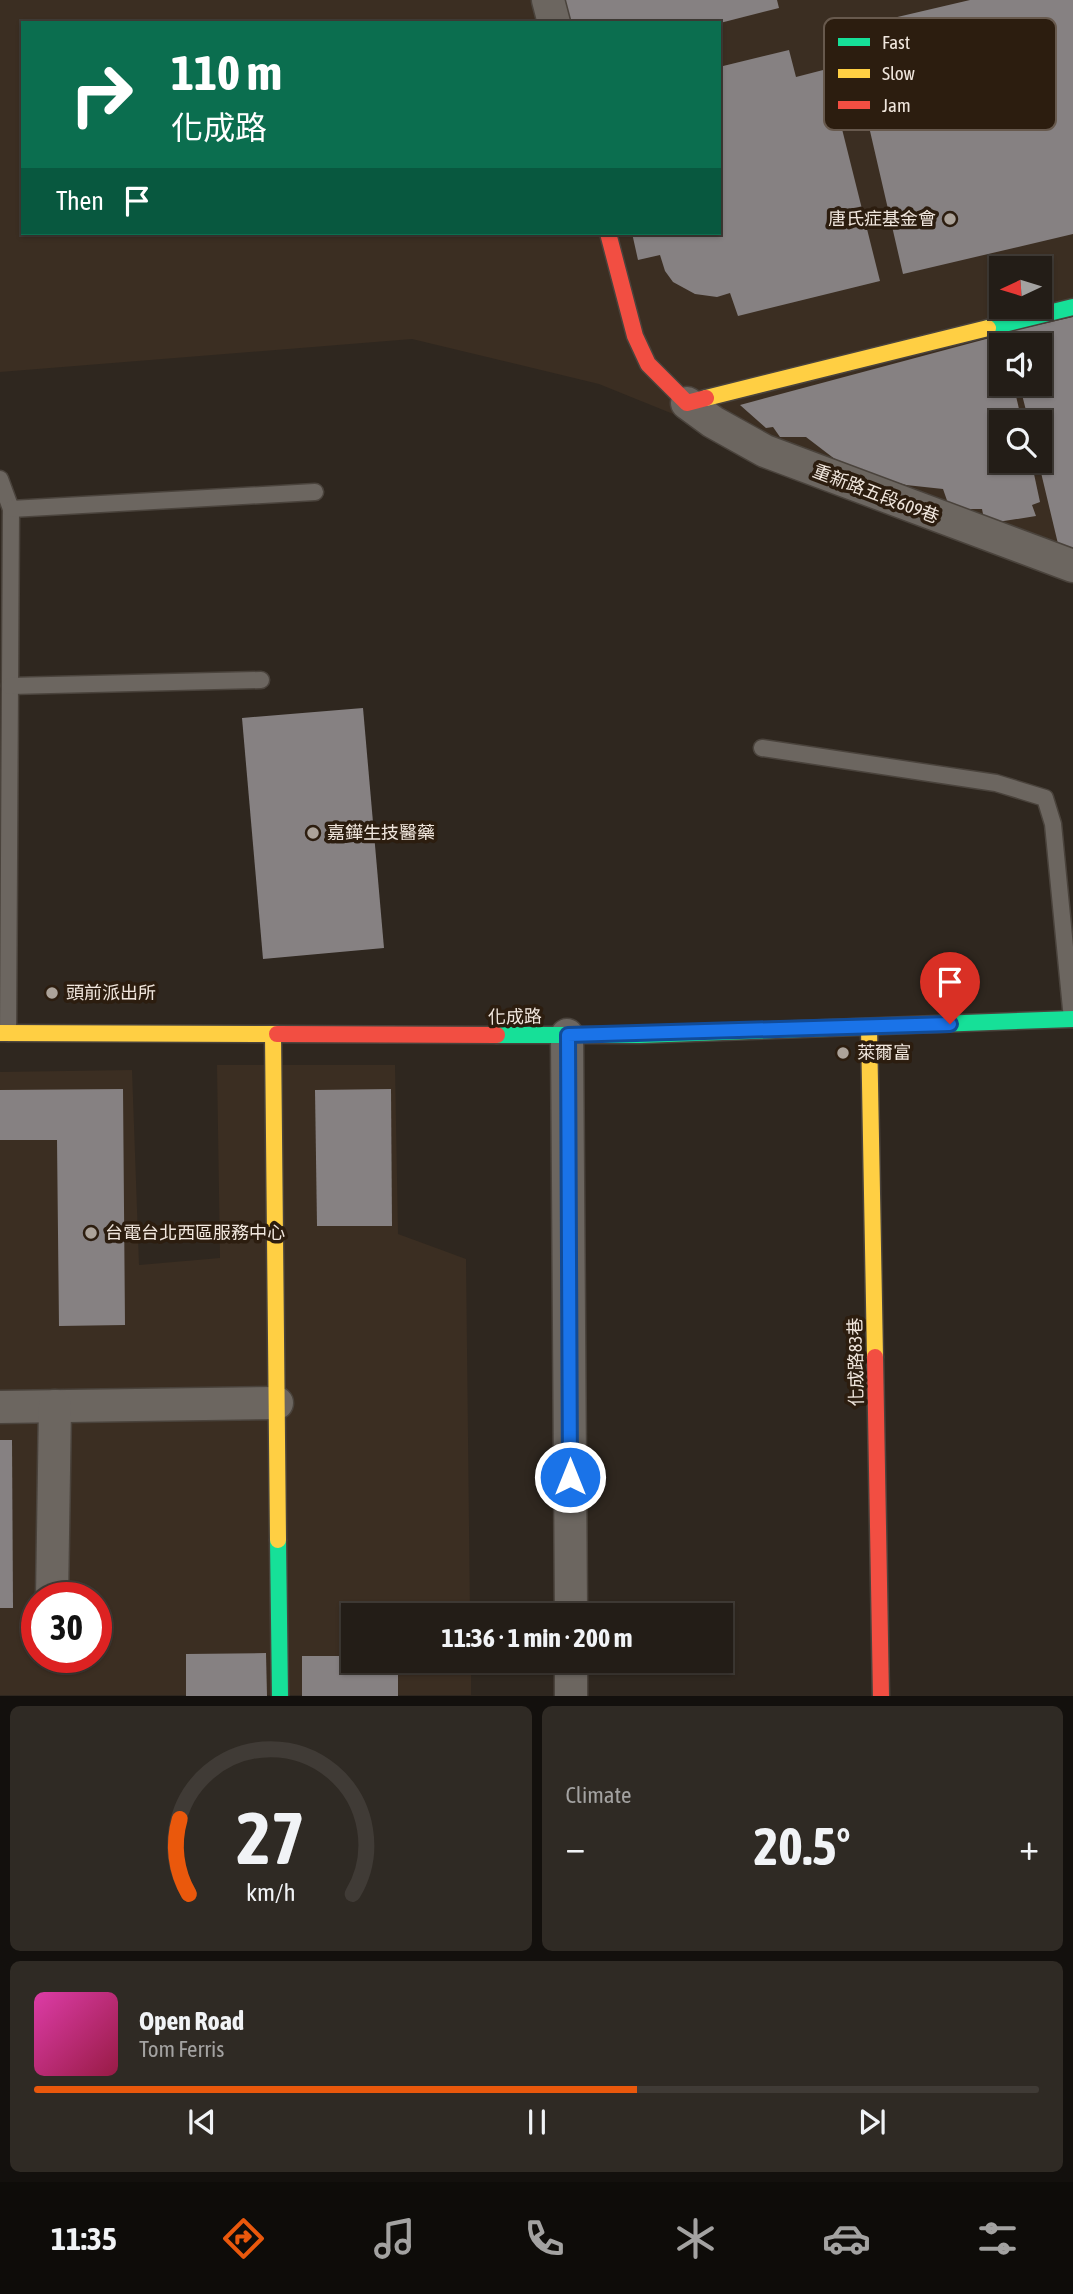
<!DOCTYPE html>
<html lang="en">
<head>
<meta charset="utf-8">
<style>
	:root { --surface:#231d17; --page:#2f2a24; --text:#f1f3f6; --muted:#a3a2a1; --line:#403b36; --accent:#ea580c }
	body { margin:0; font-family:"Asap Condensed","Noto Sans TC",sans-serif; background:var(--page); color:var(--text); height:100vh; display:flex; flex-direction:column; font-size:26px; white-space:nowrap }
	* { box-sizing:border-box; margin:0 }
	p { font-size:23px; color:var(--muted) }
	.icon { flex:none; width:38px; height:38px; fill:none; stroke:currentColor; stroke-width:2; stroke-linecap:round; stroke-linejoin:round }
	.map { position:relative; height:1696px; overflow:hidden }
	.drawer { display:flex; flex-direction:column; gap:10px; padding:10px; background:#13100d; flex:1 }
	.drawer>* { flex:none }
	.banner { position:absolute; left:21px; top:21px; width:700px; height:214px; border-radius:0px; box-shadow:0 2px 5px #0004,0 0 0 2px var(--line); background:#0b6e4f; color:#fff; overflow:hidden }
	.needle { width:46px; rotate:266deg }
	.tools { position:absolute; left:989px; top:256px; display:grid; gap:14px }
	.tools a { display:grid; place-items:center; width:63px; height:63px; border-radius:0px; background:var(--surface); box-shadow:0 2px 5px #0004,0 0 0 2px var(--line); font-size:35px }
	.speed { position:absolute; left:21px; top:1582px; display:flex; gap:14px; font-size:35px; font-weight:700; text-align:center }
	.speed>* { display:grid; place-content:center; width:91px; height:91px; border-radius:50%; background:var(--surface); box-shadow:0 2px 5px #0004,0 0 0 2px var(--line); line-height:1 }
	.speed .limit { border:10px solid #d22; background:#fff; color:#111 }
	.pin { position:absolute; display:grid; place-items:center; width:60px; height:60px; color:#fff; margin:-72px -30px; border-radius:50% 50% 50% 0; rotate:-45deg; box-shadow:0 0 7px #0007 }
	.pin .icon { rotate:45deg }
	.me { position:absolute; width:77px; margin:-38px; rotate:0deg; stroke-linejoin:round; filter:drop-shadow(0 0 5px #0008) }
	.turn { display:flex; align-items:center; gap:24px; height:147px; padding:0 35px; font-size:32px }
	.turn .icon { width:91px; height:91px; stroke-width:2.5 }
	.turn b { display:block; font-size:49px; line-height:60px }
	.then { display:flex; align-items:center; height:66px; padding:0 35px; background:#0003; gap:14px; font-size:26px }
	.big { font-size:52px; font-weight:700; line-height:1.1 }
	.drawer .tile { flex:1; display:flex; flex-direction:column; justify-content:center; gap:10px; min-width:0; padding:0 24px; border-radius:10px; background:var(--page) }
	.drawer .dial { align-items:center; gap:0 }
	.dial svg { height:182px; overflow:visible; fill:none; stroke:var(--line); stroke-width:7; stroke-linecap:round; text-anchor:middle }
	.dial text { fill:var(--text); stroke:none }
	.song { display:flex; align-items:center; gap:21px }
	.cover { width:84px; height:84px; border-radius:10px; background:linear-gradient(135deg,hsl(320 70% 55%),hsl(340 70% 35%)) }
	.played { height:7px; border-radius:4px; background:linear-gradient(90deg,var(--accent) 60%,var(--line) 60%) }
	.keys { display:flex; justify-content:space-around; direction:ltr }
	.heat { display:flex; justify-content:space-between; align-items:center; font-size:38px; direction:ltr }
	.drawer .tiles { flex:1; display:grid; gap:10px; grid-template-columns:1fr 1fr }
	.tile:last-child { grid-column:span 2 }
	.trip { position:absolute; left:341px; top:1603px; width:392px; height:70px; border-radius:0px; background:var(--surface); box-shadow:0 2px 5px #0004,0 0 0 2px var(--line); font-weight:700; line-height:70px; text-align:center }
	.dock { display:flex; height:112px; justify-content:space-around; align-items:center; background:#0e0c09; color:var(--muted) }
	.dock .icon { width:49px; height:49px }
	.dock .selected { color:var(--accent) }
	.dock b { font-size:32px; color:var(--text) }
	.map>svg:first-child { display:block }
	.industrial { fill:#3b2e22; fill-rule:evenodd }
	.building { fill:#868182 }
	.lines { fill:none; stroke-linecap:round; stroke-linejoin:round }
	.lane-casing { stroke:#4a433c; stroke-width:19 }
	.street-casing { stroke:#4a433c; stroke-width:35 }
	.fast-casing { stroke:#4a433c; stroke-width:19 }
	.slow-casing { stroke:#4a433c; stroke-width:19 }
	.jam-casing { stroke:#4a433c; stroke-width:19 }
	.lane { stroke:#6c6660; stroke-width:16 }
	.street { stroke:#6c6660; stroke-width:32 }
	.fast { stroke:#16e098; stroke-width:16 }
	.slow { stroke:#ffcf43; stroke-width:16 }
	.jam { stroke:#f24e42; stroke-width:16 }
	.route-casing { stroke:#114b97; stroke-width:18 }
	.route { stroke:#1a73e8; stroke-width:12 }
	.poi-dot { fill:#aca39a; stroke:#2c1d0f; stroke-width:2.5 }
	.labels { text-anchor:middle; stroke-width:7; stroke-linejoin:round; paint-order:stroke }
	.poi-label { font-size:18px; fill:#f0e6dd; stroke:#2c1d0f; text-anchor:start }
	.street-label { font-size:18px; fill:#f0e6dd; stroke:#2c1d0f }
	.key { fill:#2c1d0f; stroke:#67594d; stroke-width:2 }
	.key-label { font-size:19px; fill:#f0e6dd }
</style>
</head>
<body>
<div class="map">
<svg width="1073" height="1696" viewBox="0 0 1073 1696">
	<rect width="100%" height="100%" fill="#2f271f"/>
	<g class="industrial">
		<path d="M0,0H1073V576L599,384L412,339L0,372ZM23,23H719V233H23ZM1001,268H1040V306H1001ZM1001,345H1040V383H1001ZM1001,422H1040V460H1001Z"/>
		<path d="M217,1065H395L398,1234L466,1259L470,1615H354V1661H471V1695H0V1072L132,1070L139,1265L220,1258ZM37,1598H96V1657H37Z"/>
	</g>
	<g class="building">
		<polygon points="565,0 777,0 779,8 720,23 570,23"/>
		<polygon points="970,0 1073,0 1073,234 903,274 855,66 885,59 876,22"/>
		<polygon points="789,50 796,77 827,69 880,281 738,316 730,293 717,297 695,294 673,282 665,271 660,255 638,260 632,233 719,233 719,67"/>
		<polygon points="1073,317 1073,553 1059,548 1038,460 1040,422 1029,422 1019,383 1040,383 1040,345 1010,345 1007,332"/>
		<polygon points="1001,335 1001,383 1013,383 1022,422 1001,422 1001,460 1031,460 1040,502 1032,505 1036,516 985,524 982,509 950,509 943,489 906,485 869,475 840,463 806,437 780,437 773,427 766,428 740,405"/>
		<polygon points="363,708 384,948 263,959 242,718"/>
		<polygon points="123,1089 125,1325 59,1326 57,1140 0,1140 0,1090"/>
		<polygon points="391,1089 392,1226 317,1226 315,1090"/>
		<polygon points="0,1440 12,1440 13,1608 0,1608"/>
		<polygon points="266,1653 267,1696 186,1696 186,1654"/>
		<polygon points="302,1656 354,1656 354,1661 398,1661 398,1696 302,1696"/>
	</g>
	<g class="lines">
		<defs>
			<g id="lane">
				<polyline points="0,479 11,509 8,1033"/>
				<polyline points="11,509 315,492"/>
				<polyline points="10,686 261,680"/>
				<polyline points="762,748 996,783 1045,798 1053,824 1072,1019"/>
			</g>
			<g id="street">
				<polyline points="548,0 554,23"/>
				<polyline points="687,403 713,422 765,451 1073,566"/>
				<polyline points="567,1035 571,1615"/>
				<polyline points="0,1407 277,1403"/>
				<polyline points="52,1598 55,1406"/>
				<polyline points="571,1661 571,1696"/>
			</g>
			<g id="fast">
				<polyline points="988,328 1073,307"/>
				<polyline points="497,1035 640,1035 1073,1019"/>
				<polyline points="278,1540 280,1696"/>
			</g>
			<g id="slow">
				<polyline points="706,398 988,328"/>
				<polyline points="869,1029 875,1357"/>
				<polyline points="0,1033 277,1034"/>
				<polyline points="273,1035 278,1540"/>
			</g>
			<g id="jam">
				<polyline points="608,233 635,336 648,364 687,403 706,398"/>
				<polyline points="277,1034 497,1035"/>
				<polyline points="875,1357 881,1696"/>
			</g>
		</defs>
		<use href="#lane" class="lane-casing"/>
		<use href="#street" class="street-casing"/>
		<use href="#fast" class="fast-casing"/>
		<use href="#slow" class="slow-casing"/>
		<use href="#jam" class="jam-casing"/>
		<use href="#lane" class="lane"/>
		<use href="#street" class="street"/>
		<use href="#fast" class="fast"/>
		<use href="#slow" class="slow"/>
		<use href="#jam" class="jam"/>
	</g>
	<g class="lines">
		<defs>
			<polyline id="route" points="570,1477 568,1035 950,1024"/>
		</defs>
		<use href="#route" class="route-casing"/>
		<use href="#route" class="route"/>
	</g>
	<g class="poi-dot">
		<circle cx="950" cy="219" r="7"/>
		<circle cx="313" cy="833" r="7"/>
		<circle cx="52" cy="993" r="7"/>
		<circle cx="843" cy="1053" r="7"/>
		<circle cx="91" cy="1233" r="7"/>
	</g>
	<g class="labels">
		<g class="poi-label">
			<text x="936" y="225" text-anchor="end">唐氏症基金會</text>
			<text x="327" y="839">嘉鏵生技醫藥</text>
			<text x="66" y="999">頭前派出所</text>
			<text x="857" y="1059">萊爾富</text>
			<text x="105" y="1239">台電台北西區服務中心</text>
		</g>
		<g class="street-label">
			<text transform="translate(876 494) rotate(21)" y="6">重新路五段609巷</text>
			<text transform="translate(515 1017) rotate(-1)" y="6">化成路</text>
			<text transform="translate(856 1362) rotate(-91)" y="6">化成路83巷</text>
		</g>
	</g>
	<rect x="824" y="18" width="232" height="112" rx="10" class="key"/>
	<rect x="838" y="38" width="32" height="8" fill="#16e098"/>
	<rect x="838" y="69" width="32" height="9" fill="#ffcf43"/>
	<rect x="838" y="101" width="32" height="8" fill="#f24e42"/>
	<g class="key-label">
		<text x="882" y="49">Fast</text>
		<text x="882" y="80">Slow</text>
		<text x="882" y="112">Jam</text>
	</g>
</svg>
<div class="tools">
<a><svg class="needle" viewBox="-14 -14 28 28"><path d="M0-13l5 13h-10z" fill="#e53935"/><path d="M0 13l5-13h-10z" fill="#a3a2a1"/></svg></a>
<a><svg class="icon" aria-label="sound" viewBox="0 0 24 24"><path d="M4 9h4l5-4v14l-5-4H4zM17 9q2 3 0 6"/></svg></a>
<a><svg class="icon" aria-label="search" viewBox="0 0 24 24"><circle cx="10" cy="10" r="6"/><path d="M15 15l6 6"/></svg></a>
</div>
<div class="speed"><div class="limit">30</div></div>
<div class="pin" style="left:950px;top:1024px;background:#d93025"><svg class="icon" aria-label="arrive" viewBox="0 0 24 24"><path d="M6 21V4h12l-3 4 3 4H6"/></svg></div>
<svg class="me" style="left:570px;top:1477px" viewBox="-20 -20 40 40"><circle r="17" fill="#1a73e8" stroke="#fff" stroke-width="3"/><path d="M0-11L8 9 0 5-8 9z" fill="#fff"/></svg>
<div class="trip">11:36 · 1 min · 200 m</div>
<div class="banner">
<div class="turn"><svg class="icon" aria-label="right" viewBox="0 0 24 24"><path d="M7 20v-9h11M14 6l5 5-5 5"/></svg><div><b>110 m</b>化成路</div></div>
<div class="then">Then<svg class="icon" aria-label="arrive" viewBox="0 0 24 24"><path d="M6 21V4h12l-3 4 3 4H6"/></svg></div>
</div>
</div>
<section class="drawer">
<div class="tiles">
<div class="tile dial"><svg viewBox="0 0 100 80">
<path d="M14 69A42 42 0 1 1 86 69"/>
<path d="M14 69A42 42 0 0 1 10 36" stroke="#ea580c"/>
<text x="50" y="56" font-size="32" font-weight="700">27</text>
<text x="50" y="72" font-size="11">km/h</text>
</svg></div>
<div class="tile"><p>Climate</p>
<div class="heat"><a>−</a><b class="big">20.5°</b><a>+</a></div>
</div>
<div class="tile">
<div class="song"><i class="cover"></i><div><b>Open Road</b><p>Tom Ferris</p></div></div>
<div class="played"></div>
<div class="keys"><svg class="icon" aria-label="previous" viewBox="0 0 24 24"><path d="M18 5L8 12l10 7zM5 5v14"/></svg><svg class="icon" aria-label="pause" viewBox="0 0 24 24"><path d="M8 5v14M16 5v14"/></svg><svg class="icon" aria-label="next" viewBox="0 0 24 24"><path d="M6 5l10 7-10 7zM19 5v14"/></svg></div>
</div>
</div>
</section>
<nav class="dock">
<b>11:35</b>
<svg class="icon selected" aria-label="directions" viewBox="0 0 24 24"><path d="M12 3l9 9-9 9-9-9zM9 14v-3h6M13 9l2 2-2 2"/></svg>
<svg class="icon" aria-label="music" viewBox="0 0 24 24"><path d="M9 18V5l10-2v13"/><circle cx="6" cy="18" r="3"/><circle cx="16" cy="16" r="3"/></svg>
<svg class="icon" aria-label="phone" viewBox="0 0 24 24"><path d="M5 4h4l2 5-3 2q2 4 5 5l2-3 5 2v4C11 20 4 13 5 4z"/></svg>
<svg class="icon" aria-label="climate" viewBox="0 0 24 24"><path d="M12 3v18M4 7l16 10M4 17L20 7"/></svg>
<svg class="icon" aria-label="car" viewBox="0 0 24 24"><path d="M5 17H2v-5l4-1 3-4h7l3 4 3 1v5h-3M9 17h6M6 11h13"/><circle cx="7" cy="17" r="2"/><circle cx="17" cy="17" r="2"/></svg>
<svg class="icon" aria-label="filters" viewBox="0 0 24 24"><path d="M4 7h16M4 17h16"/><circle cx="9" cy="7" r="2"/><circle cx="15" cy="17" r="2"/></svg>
</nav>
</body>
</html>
